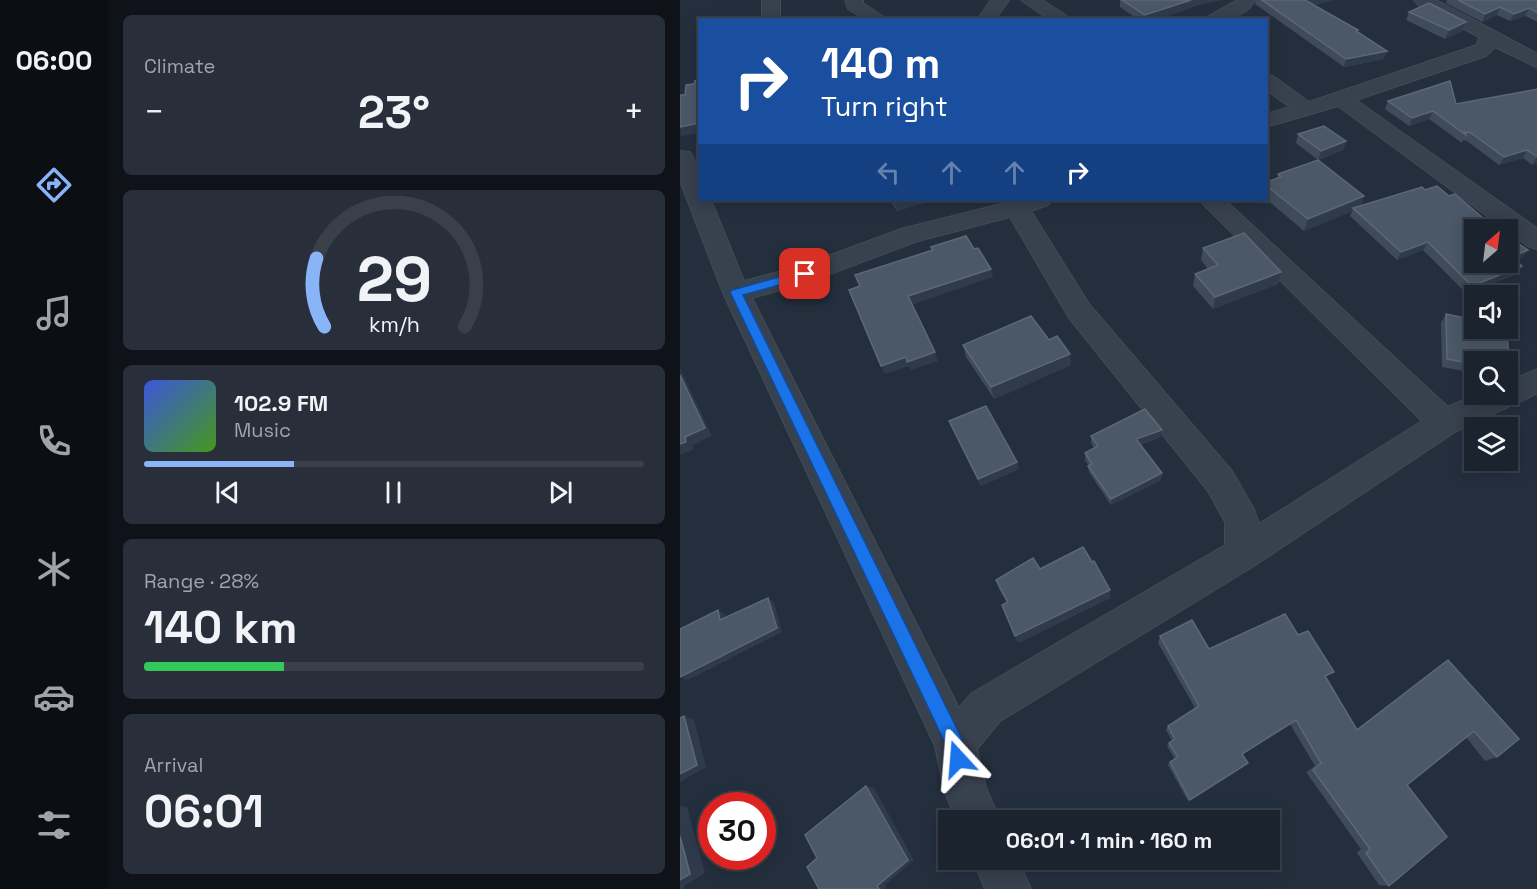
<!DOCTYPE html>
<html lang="en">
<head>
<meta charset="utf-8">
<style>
	:root { --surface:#1b232e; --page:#282f3a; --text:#f1f3f6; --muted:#a0a4aa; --line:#39404a; --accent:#8ab4f8 }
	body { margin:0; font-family:"Space Grotesk",sans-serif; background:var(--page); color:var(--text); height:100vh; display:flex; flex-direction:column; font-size:22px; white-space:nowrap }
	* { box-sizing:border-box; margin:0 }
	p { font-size:20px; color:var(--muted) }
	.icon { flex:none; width:33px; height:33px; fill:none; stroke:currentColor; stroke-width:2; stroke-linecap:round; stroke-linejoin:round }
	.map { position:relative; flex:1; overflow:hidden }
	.sheet { display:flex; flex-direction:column; gap:15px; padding:15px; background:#0f1319; width:572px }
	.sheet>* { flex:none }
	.guide { position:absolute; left:18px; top:18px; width:570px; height:183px; border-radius:0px; box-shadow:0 3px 15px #0003,0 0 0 2px var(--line); background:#1a4fa0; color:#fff; overflow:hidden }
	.needle { width:39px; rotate:28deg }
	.controls { position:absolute; left:784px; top:219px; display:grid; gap:12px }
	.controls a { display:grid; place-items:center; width:54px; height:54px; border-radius:0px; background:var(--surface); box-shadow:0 3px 15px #0003,0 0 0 2px var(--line); font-size:30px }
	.speed { position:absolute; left:18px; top:792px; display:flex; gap:12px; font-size:30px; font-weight:700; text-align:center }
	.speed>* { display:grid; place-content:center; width:78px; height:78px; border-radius:50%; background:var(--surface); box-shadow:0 3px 15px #0003,0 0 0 2px var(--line); line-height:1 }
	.speed .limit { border:9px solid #d22; background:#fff; color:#111 }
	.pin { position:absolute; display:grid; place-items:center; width:51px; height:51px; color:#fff; margin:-26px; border-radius:12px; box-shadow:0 3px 9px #0006 }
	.me { position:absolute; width:66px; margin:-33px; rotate:341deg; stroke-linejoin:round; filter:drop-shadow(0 0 4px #0008) }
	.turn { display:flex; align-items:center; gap:21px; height:126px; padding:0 24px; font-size:27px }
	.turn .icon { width:78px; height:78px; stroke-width:2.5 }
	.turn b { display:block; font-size:42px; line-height:51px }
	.lanes { display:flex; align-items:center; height:57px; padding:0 24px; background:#0003; justify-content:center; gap:30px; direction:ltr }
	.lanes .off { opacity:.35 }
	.big { font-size:45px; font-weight:600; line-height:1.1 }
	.sheet .tile { flex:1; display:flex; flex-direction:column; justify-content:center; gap:9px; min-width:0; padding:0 21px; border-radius:9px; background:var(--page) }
	.sheet .dial { align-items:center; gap:0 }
	.dial svg { height:156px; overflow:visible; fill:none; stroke:var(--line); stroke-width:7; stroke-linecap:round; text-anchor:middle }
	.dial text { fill:var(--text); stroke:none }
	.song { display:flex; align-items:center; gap:18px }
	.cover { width:72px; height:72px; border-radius:9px; background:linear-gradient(135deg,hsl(230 70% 55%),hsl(100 70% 35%)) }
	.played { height:6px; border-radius:3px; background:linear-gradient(90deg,var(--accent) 30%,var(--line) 30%) }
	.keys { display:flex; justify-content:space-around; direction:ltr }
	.heat { display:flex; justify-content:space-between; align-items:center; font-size:33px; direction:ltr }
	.charge { height:9px; border-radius:4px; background:linear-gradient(90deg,#34c759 28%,var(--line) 0) }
	.trip { position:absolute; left:258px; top:810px; width:342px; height:60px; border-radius:0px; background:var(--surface); box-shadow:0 3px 15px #0003,0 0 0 2px var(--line); font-weight:600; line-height:60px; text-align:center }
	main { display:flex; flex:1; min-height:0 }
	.tabs { display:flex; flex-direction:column; width:108px; justify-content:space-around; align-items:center; background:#0b0e12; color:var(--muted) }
	.tabs .icon { width:42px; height:42px }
	.tabs .current { color:var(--accent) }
	.tabs b { font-size:27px; color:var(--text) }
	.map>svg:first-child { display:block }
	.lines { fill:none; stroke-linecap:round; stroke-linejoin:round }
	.street-casing { stroke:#414a57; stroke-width:2 }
	.street { fill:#38414e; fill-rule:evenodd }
	.wall { fill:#3f4b5c }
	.shaded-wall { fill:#2f3b4b }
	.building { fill:#4b5868; stroke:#5c6777; stroke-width:1.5 }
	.route { fill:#1a73e8; stroke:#114b97; stroke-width:1.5 }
</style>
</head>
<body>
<main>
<nav class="tabs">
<b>06:00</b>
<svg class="icon current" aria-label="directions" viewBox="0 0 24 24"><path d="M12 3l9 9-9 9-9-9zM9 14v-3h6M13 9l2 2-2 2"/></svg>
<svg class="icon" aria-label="music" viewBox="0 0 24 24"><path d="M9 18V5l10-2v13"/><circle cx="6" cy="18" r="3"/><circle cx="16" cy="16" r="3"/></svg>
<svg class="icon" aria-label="phone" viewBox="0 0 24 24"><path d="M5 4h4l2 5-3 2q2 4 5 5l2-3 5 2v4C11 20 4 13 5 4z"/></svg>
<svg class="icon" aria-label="climate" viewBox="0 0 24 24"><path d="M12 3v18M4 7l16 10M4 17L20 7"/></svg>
<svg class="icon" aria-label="car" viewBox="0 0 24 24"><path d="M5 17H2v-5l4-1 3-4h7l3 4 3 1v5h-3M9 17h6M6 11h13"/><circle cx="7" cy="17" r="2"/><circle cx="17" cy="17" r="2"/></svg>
<svg class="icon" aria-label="filters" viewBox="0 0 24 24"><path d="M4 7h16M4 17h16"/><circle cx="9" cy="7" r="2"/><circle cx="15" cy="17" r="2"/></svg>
</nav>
<section class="sheet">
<div class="tile"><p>Climate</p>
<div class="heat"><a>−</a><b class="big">23°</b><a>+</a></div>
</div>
<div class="tile dial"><svg viewBox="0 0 100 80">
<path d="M14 69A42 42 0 1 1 86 69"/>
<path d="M14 69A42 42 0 0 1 10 34" stroke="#8ab4f8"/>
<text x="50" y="56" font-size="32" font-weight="700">29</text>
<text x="50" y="72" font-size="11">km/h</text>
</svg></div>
<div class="tile">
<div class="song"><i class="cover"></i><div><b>102.9 FM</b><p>Music</p></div></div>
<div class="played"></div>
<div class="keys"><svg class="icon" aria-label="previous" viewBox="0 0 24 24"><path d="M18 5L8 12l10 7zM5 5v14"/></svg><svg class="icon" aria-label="pause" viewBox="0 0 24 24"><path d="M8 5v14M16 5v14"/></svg><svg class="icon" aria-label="next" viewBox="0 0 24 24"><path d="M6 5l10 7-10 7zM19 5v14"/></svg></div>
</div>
<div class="tile"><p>Range · 28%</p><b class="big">140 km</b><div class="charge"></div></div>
<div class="tile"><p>Arrival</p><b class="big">06:01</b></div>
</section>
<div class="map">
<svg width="858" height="889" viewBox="0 0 858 889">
	<rect width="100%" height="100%" fill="#242f3e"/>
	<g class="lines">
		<defs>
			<g id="street">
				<rect x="82" y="0" width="18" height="20"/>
				<polygon points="165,0 183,0 183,3 208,20 186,20 168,9"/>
				<polygon points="311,0 329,0 315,20 297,20"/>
				<polygon points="341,0 362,0 393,20 370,20"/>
				<path d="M557,0H575C565,20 542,20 522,20Z"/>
				<polygon points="734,0 756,0 858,54 858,68 815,47 806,56 676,100 858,229 858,249 849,247 658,106 586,127 586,114 610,107 586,90 586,74 593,76 629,102 797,45 799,37 737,4"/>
				<path d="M0,151L10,152C20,167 20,182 20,200H31L64,281L118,267L221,229L325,203V200H372L368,205L351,211L409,304L552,471L574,509L579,524L742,421L524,205L520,200H545L768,407L797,394H828V381L858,369V393L775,432L574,566L320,721L297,749L306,788L320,820H276L264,790L255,746L43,293L0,181ZM330,217L389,318L528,491L545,522V545L292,693L279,708L72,298L134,280L238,241Z"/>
				<polygon points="293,860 338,860 351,889 305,889"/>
			</g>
		</defs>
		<use href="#street" class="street-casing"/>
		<use href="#street" class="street"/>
	</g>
	<g class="wall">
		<polygon points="440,0 541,0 521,4 476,20 459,20 440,7"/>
		<polygon points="576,0 654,0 634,5 678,30 678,32 704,59 664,67 575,4"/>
		<polygon points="767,0 858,0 858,22 845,16 830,21 817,15 802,22 766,3"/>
		<polygon points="729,12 786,22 782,31 765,39 726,20"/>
		<polygon points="858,89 858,163 852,165 843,158 819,165 787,141 783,140 782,143 749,119 729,126 705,109 708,101 776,104"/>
		<polygon points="618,134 666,141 663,150 638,160 616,143"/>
		<polygon points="598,174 680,206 842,258 836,261 842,266 837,274 787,294 743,250 717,260 670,216 672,211 624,231 586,199 586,182 597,178"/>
		<polygon points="210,200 249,200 250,201 217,211"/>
		<polygon points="523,248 601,272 598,284 533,309 513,286 515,274 528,269 521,260"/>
		<polygon points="766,314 795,320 795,328 826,328 830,364 828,366 828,362 795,362 795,373 762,367 761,323"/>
		<polygon points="369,340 391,365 314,399 286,357 283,345"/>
		<polygon points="269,421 339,469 301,486 272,428"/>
		<polygon points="411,436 481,437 460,445 482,473 481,480 431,505 409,472 408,466 409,466 405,460 405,453 414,448 411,443"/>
		<polygon points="360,569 430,598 338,643 322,605 327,603 319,589 316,580"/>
		<polygon points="618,635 646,678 677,729 759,666 768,660 817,757 805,761 786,737 727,785 709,886 699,885 677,853 681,849 626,772 635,766 610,724 562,754 568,763 508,801 488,765 490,762 495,759 487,746 489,743 492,741 486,730 488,726 515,708 478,643 480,636 529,649"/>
	</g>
	<g class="shaded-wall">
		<polygon points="511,0 541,0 521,4 476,20 465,20 465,15"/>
		<polygon points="625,0 654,0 624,8"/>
		<polygon points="820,7 817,15 802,22 805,14"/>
		<polygon points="849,8 845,16 830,21 834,14"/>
		<polygon points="786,22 782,31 765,39 769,30"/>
		<polygon points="707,51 704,59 664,67 666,59"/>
		<polygon points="753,111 749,119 729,126 732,118"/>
		<polygon points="19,123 20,133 1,136 0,127"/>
		<polygon points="666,141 663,150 638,160 641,151"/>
		<polygon points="847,150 843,158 819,165 824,157"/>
		<polygon points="857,157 858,163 852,165"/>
		<polygon points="684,196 680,208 673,208 672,211 624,231 628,219"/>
		<polygon points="34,200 48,200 36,202"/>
		<polygon points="224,200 249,200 250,201 217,211 214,202"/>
		<polygon points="748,242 743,250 717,260 721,252"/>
		<polygon points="848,250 842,258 826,265 831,257"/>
		<polygon points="842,266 837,274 787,294 792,286"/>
		<polygon points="311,269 313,277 231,305 228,296"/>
		<polygon points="601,272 598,284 533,309 535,297"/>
		<polygon points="255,352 258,361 231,370 229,366 205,374 201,366 226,357"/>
		<polygon points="390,354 391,365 314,399 311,387"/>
		<polygon points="0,368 32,436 13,445 14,449 0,455 0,444 5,437"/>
		<polygon points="482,430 481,437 456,446 456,439"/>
		<polygon points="337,462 339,469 301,486 298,479"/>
		<polygon points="482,473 481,480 431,505 431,499"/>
		<polygon points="430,590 430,598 338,643 335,636"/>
		<polygon points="88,598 94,602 102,632 8,680 0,677"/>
		<polygon points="38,610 45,615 47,624 40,620"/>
		<polygon points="4,716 14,719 26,767 0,782"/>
		<polygon points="186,786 194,788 234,860 205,885 206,889 199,889 197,886"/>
		<polygon points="0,806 7,807 25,873 4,886 5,889 0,889"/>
	</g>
	<g class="building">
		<polygon points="442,0 511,0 465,15"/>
		<polygon points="582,0 627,0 625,0 678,30 676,31 707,51 666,59"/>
		<polygon points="778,0 858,0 858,13 849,8 834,14 820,7 805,14"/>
		<polygon points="749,3 786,22 769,30 729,12"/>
		<polygon points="20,80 20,128 19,123 0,127 0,95 5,95 6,85 14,84 15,81"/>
		<polygon points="770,81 776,104 858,89 858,157 847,150 824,157 791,133 785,132 786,135 753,111 732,118 708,101"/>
		<polygon points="644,126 666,141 641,151 618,134"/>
		<polygon points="638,160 684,196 628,219 586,185 586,182 601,177 598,174"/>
		<polygon points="757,186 769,196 775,194 817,230 795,230 795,262 828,262 828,237 848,250 831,257 842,266 792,286 748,242 721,252 673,208 742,187 745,190"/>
		<polygon points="212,200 224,200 214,202"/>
		<polygon points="564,233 601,272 535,297 515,274 538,265 523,248"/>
		<polygon points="286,236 294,249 298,248 311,269 228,296 255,352 227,362 226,357 201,366 169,290 180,286 175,275 253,250 251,247"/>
		<polygon points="766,314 795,320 795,328 826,328 830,364 828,363 828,362 818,362 801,358 801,362 795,362 795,364 767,359"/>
		<polygon points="351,316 369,340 377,336 390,354 311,387 283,345"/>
		<polygon points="0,375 25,428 5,437 6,442 0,444"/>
		<polygon points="306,406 337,462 298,479 269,421"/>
		<polygon points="465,409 482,430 456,439 482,473 431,499 408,466 412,464 405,453 418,446 411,436"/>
		<polygon points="403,547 412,562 414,561 430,590 335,636 322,605 328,602 316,580 353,558 360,569"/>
		<polygon points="88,598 97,628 0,677 0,629 38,610 40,620"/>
		<polygon points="605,614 618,635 628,631 654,672 645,676 677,730 768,660 839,739 817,757 794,731 727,785 767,837 709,886 686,853 690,849 633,770 641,763 616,720 562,754 568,763 510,800 490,762 498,757 489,743 495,739 488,726 519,706 480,636 512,620 529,649"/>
		<polygon points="4,716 17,765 0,774 0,718"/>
		<polygon points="186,786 228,860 197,886 199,889 139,889 127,867 137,858 125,835"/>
		<polygon points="0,836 10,874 0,880"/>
	</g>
	<polygon class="route" points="125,270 131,274 129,277 63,295 281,737 287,759 284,765 278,768 272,765 266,745 50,292 52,290"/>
</svg>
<div class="controls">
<a><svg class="needle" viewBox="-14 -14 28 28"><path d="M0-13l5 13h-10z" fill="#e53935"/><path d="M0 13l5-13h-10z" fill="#a0a4aa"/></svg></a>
<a><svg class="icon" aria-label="sound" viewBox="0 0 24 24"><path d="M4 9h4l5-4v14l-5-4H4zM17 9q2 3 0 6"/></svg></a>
<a><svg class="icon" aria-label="search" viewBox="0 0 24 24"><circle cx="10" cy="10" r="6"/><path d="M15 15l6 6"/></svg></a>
<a><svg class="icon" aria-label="layers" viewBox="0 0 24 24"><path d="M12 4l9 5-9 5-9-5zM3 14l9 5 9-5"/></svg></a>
</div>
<div class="speed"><div class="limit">30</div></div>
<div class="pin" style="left:125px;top:274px;background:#d93025"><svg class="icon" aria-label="arrive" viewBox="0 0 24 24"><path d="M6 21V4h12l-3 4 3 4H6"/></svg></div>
<svg class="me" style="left:278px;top:759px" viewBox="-20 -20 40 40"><path d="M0-17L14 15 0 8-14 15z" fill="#1a73e8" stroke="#fff" stroke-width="4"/></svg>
<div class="trip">06:01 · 1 min · 160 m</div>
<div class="guide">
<div class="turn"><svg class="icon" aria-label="right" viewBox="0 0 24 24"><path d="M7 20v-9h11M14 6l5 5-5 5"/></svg><div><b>140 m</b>Turn right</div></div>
<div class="lanes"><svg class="icon off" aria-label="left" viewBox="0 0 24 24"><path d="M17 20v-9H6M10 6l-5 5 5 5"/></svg><svg class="icon off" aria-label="ahead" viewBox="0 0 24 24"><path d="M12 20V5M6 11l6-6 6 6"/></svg><svg class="icon off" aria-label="ahead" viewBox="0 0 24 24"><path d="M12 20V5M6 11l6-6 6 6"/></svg><svg class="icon" aria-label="right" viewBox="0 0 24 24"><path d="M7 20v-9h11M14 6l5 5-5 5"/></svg></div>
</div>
</div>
</main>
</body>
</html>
